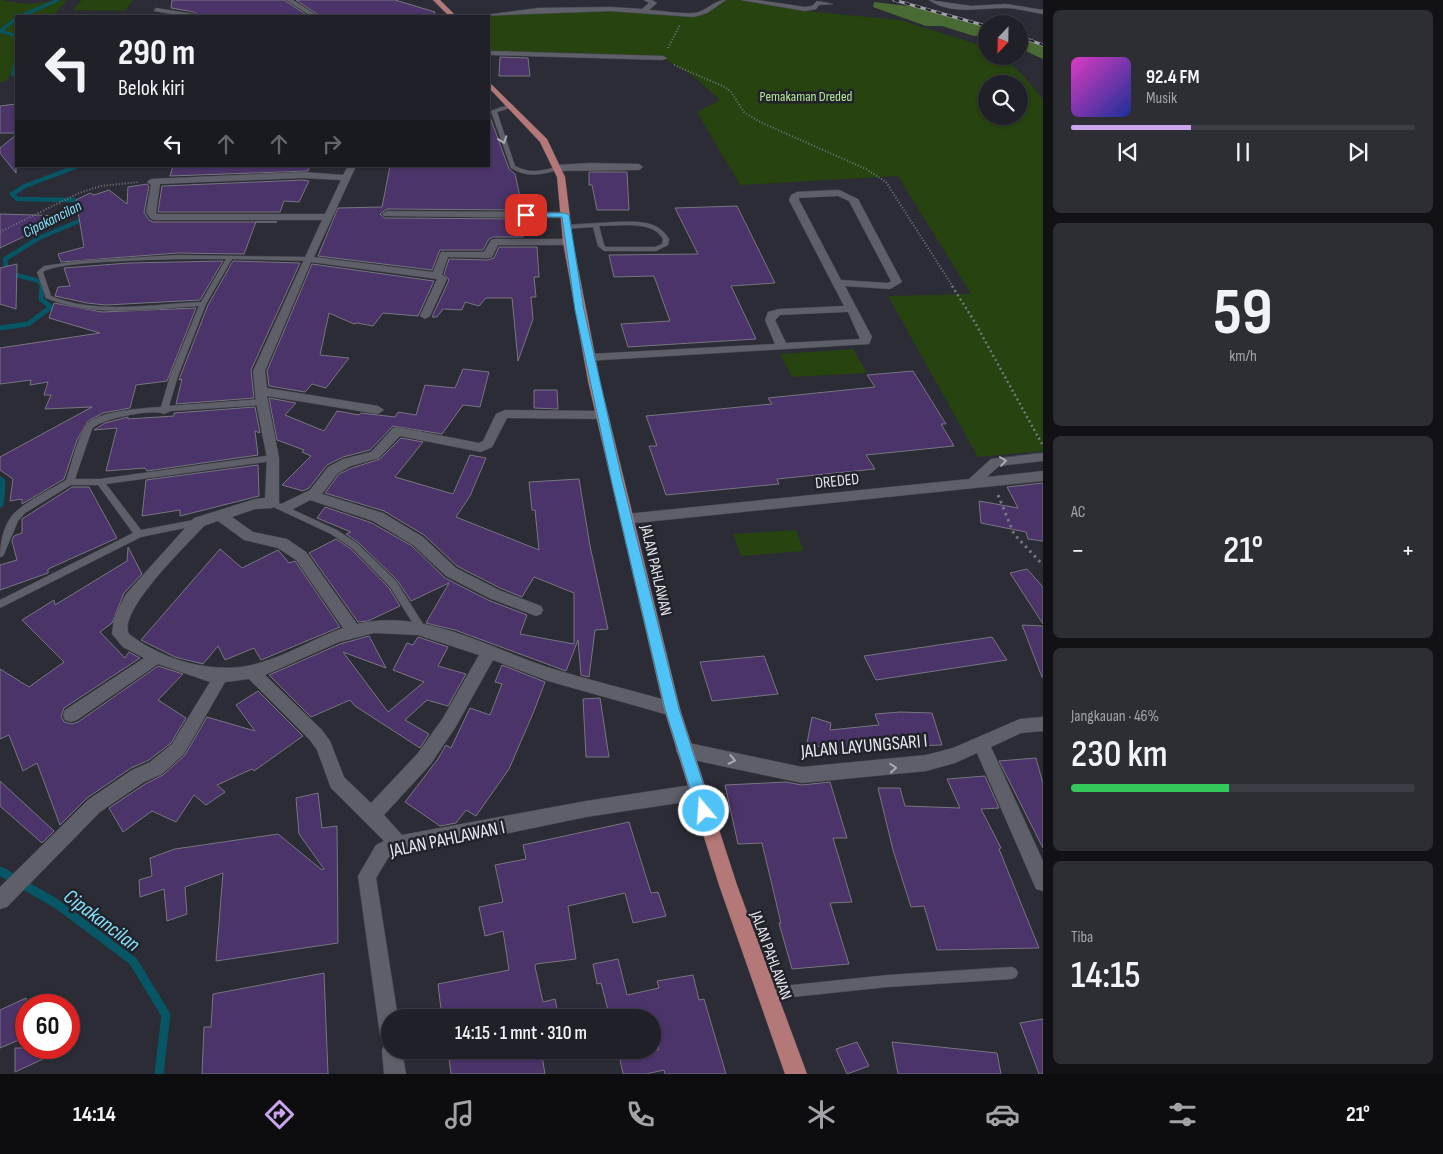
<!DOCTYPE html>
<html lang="id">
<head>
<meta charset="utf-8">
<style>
	:root { --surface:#202128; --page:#2d2e34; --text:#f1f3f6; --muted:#a2a3a8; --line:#3d3e45; --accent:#c9a5ee }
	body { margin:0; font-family:"Sofia Sans Condensed",sans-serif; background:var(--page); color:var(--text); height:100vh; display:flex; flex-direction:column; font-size:19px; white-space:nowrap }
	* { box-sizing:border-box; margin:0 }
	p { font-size:16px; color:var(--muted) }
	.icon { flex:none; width:28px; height:28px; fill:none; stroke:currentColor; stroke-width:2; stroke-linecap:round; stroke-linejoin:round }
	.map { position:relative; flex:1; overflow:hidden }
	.drawer { display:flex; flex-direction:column; gap:10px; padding:10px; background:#121216; width:400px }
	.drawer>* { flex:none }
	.top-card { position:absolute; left:15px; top:15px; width:475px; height:152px; border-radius:0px; box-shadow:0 1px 4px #0004,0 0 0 1px var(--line); background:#202128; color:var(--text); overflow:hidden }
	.needle { width:32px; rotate:202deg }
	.fabs { position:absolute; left:978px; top:15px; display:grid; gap:10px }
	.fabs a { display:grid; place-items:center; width:50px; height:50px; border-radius:50%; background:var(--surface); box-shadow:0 1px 4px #0004,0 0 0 1px var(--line); font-size:25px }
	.speed { position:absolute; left:15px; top:994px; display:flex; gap:10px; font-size:25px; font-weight:700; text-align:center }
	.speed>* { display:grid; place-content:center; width:65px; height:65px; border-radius:50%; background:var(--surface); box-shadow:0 1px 4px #0004,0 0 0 1px var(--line); line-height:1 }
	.speed .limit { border:8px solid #d22; background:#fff; color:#111 }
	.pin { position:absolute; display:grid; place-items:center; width:42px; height:42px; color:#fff; margin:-21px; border-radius:10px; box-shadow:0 2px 8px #0006 }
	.me { position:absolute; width:55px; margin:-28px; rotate:342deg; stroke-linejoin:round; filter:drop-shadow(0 0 4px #0008) }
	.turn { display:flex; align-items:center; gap:18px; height:105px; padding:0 20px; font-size:22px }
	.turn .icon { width:65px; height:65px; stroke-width:2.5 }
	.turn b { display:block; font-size:35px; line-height:42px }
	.lanes { display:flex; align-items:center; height:48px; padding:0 20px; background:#0003; justify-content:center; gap:25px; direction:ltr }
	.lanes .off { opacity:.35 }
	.big { font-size:38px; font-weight:600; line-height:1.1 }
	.drawer .widget { flex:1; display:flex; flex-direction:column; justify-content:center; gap:8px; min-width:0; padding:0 18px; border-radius:8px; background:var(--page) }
	.drawer .dial { align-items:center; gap:0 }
	.dial b { font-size:65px; line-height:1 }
	.song { display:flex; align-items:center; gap:15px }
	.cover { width:60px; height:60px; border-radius:8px; background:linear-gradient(135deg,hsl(310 70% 55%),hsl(230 70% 35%)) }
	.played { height:5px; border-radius:2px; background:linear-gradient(90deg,var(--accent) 35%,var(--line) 35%) }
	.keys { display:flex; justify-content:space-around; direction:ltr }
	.heat { display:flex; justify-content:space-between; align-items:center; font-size:28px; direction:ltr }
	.charge { height:8px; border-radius:4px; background:linear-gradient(90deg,#34c759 46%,var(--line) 0) }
	.trip { position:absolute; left:381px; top:1009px; width:280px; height:50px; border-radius:25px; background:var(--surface); box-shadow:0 1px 4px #0004,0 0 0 1px var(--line); font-weight:600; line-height:50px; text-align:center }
	.menu { display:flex; height:80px; justify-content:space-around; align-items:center; background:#0d0d10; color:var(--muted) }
	.menu .icon { width:35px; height:35px }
	.menu .selected { color:var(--accent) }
	.menu b { font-size:22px; color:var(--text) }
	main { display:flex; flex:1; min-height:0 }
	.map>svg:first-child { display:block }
	.green { fill:#274310; fill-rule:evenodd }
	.forest { fill:#496a32 }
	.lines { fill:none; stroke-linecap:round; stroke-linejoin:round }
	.stream-far4 { stroke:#065666; stroke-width:3 }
	.stream-far3 { stroke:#065666; stroke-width:4.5 }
	.stream-far2 { stroke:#065666; stroke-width:5 }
	.stream-far1 { stroke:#065666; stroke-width:7 }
	.stream { stroke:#065666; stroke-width:9 }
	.building { fill:#4a3469; stroke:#787580 }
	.service-casing { stroke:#47474f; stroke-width:1 }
	.minor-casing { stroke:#47474f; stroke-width:1 }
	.tertiary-casing { stroke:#47474f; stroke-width:1 }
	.primary-casing { stroke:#47474f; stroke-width:1 }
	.path-far2 { stroke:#75767e; stroke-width:2; stroke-dasharray:1 2; stroke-linecap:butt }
	.path-far1 { stroke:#75767e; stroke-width:2.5; stroke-dasharray:2 3; stroke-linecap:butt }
	.path { stroke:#75767e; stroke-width:3; stroke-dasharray:2.5 4; stroke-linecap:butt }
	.service { fill:#5f5f6a; fill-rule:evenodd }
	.minor { fill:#5f5f6a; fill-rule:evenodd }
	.tertiary { fill:#5f5f6a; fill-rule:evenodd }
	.primary { fill:#b57878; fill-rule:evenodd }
	.rail-casing { stroke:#9e9ea6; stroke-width:3 }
	.rail { stroke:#22222b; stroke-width:2; stroke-dasharray:5.5; stroke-linecap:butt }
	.oneway { stroke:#aaaab3 }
	.route { fill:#4fc3f7; stroke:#337fa1 }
	.labels { text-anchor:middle; stroke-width:5; stroke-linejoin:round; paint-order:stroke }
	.far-park-label { font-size:14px; fill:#b6e896; stroke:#22222b }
	.far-water-label { font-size:15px; font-style:italic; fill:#83e2fb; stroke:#22222b }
	.street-label { font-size:16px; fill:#e8e8ef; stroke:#22222b }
	.near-street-label { font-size:19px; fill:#e8e8ef; stroke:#22222b }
	.near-water-label { font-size:21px; font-style:italic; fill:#83e2fb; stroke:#22222b }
</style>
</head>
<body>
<main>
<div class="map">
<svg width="1043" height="1074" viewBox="0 0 1043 1074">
	<rect width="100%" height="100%" fill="#2b2c35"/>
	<g class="green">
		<polygon points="0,0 26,4 67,0 53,16 16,16 16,66 6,81 0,82"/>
		<polygon points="82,0 133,0 124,11 73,10"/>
		<path d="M720,0H748L815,12L900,20L976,44L986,50V56C990,56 995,55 998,56C1012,60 1035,89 1043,100V451L978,457L888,296L971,294L898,176L740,185L697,112L720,100L693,76L667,60L588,53L489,52V16H467L561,9H633L695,15ZM986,84H1019V116H986Z"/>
		<polygon points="853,349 867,373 792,377 780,354"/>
		<polygon points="796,530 804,551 741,556 733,534"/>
	</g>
	<g class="forest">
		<polygon points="874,2 916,7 986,26 986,35 974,36 942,26 926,26 873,7"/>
		<polygon points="1019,37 1043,46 1043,59 1019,48"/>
	</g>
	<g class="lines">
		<g class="stream-far4">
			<polyline points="21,16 58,0"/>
			<polyline points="16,19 0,31 14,35 16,39"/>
			<polyline points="16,57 13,75 16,75"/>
		</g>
		<g class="stream-far3">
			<polyline points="78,166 25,186 12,194 18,199 74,200 84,204"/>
			<polyline points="42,287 42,284 36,280 7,273 5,259 39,238 86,218"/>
		</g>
		<g class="stream-far2">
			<polyline points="0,328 28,324 51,307 41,299 42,286"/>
			<polyline points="0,479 3,481 2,490"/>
		</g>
		<polyline class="stream-far1" points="0,504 2,489"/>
		<polyline class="stream" points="0,871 57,904 133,961 166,1015 159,1074"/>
	</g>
	<g class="building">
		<polygon points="172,0 284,0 308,16 199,16 194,12 171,8"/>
		<polygon points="296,0 395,0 435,12 434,16 320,16"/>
		<polygon points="500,57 528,58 530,76 499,76"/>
		<polygon points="16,104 16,133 0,133 0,106"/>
		<polygon points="489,114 509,169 515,174 523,210 387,209 380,214 384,218 523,219 523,237 493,237 489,239 483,250 440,250 432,270 318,256 338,208 382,207 390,166 489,166"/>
		<polygon points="16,135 16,173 0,153 0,148"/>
		<polygon points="173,166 310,166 308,171 170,176"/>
		<polygon points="589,172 627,172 629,210 597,210 592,185 589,185"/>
		<polygon points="303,180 309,181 299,202 284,201 280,212 158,212 162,186"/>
		<polygon points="147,184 149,186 144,212 149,220 153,222 277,222 256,222 244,254 177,253 61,262 58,254 84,247 76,200 90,193 94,195 109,190 127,204 128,187"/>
		<polygon points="737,206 775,283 731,286 756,339 628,347 621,324 670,321 654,276 614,277 609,255 698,254 675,208"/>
		<polygon points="0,214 67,216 0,248"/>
		<polygon points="499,247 537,247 539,277 534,277 536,297 531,297 533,319 518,361 512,298 486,298 479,306 465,302 462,310 443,309 437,317 432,317 449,280 444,274 449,259 488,260 494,258"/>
		<polygon points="223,261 200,300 106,305 87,303 55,296 58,287 70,286 64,268 128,263"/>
		<polygon points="233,261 300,263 251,370 254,398 176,404 182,379 179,380 180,377 208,305"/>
		<polygon points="17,264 16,309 0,304 0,268"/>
		<polygon points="312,264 434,281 418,316 383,313 373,326 357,323 354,324 329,313 320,355 349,358 326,388 312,384 305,392 269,386 267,371"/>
		<polygon points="54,303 102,312 196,308 167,381 136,385 130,408 103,413 88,421 77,440 64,479 22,504 22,499 10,501 13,479 0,470 0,457 92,407 45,409 51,395 44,395 48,382 30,385 31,380 0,384 0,348 100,333 49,318"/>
		<polygon points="463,369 489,372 480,407 463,405 442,434 393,426 370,450 343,457 327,465 309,488 303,491 282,485 311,456 302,452 304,450 277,440 269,398 296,403 285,415 324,431 337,411 359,415 361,413 395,417 398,412 416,415 425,385 455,388"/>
		<polygon points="913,371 946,424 941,424 954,446 866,455 875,469 777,479 779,484 666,495 649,446 657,446 646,416 772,404 768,398 875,387 867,375"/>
		<polygon points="534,390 557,390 558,409 534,408"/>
		<polygon points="255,407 260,433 255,431 258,455 147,471 145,468 106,471 117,428 94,430 105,423 128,417 128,419 174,416 174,413"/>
		<polygon points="401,438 423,442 395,477 453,494 470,455 486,458 470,496 456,517 539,550 535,510 532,510 529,482 579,479 590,546 608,629 595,630 589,677 581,675 578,640 566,671 455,630 426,623 449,583 411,601 397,580 359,543 346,534 351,532 317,518 325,507 372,523 412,546 445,578 488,600 527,615 520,634 574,644 574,593 534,577 522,597 500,588 457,566 424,535 384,511 325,493 339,474 352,468 380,459"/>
		<polygon points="258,465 259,496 180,516 180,510 142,516 146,480"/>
		<polygon points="1043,483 1043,541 1028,539 1026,532 981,523 979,501 1018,508 1007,487"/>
		<polygon points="72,487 89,487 117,538 48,569 48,573 0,590 0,565 17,560 12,541 14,536 22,533 22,519"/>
		<polygon points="336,539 351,549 389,588 400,606 368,621 358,622 309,553"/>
		<polygon points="128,547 142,574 124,593 112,623 100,632 125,658 129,652 140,658 64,708 61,716 64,722 72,724 78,722 158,666 183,674 158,700 186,718 171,743 149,760 131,768 87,798 60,825 37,763 23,771 9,735 0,739 0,669 29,687 64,662 22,620 54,600 55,605 127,561"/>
		<polygon points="220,549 242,568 278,550 289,563 295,561 340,627 261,660 254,648 225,660 218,646 203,664 175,657 141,640"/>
		<polygon points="1027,569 1043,587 1043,624 1010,573"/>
		<polygon points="1022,625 1043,626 1043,677 1042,677"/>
		<polygon points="369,636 386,668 343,652 388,712 424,682 393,670 407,643 413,645 418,637 448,647 438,666 466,674 448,706 427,700 405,720 429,734 420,748 355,706 350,700 311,717 269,675 340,644"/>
		<polygon points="992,637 1007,660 876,680 864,656"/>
		<polygon points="764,656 778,694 712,701 700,662"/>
		<polygon points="502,665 545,682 534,711 509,769 476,816 466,810 456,823 440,826 405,802 438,759 446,745 451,748 470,708 490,715 502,684 495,682"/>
		<polygon points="258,691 303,736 254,771 252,769 217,785 225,792 206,805 194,795 176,822 152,811 123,832 109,808 145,784 163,775 185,755 207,717 255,731 236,705"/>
		<polygon points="600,698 609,757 586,757 583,699"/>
		<polygon points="900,712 932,713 942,745 879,747 880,750 842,753 807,743 812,717 831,723 830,730 879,725 875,714"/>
		<polygon points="1036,758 1043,784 1043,848 999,761"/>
		<polygon points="985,776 999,808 981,809 1001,848 999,849 1039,948 937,950 924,906 911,907 893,850 878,788 900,788 905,806 960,808 947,779"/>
		<polygon points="0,781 54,831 42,843 0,806"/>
		<polygon points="786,782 802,785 830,782 847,838 833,838 852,902 830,903 849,964 792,969 779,923 781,923 762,843 738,844 725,785"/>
		<polygon points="318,793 322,828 337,826 338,943 216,961 223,873 185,887 187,914 167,921 164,889 140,897 139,880 152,876 150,858 175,849 278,834 322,870 324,869 299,834 296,798"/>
		<polygon points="629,822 651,893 658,892 666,916 633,923 625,893 568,906 576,959 536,964 535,967 543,1002 555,999 559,1018 442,1018 438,984 509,970 503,931 485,936 479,907 503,902 495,865 526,859 523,845"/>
		<polygon points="618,959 627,995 659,988 657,981 693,975 699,1000 704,999 726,1074 665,1074 664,1070 646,1074 623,1074 618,1050 659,1050 652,1018 610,1018 601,983 597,984 593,964"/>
		<polygon points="324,973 328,1074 202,1074 204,1027 211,1027 213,994"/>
		<polygon points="26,998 26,1037 0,1048 0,1010"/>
		<polygon points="1043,1019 1043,1074 1039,1074 1020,1023"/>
		<polygon points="857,1042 869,1066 847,1074 836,1049"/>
		<polygon points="892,1042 997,1053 1001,1074 898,1074"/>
		<polygon points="15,1048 67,1048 15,1072"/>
		<polygon points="448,1050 541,1050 545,1074 451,1074"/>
	</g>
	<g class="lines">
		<defs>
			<g id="service">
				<path d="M511,104L514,106L513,107L497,112L515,166C530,174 543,171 558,166L560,167V169C543,175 527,178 511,168L491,111Z"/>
				<path d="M615,222C636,222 657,219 669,239L668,245L656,251H604L598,246L593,227L566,229L563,227L566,225ZM629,225C642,226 655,226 663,239L662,244L655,247H606L604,245L599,226Z"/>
				<path d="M177,255L308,257L311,259L308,261L232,259L206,304L178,376L169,406L262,399L266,402L262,405L171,411L164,414C154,408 99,419 92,429L75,479H100L273,455L277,458L273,461L106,484L141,530L199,519L203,522L199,525L141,537L0,608V600L133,533L98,485H71L25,513L18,521L4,554L3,556L0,557C0,544 3,528 11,517C20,504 52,489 66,480C71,467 79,430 89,422C102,411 144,408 161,407L170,376L199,306C148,309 94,318 46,298L37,272L44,266L79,261ZM177,259H226L201,302C152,304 97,315 51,296L43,272C57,261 154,260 177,259Z"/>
				<polygon points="272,500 337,530 358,544 396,581 425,627 427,630 425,633 422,634 419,633 390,587 352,548 331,534 269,505 268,503"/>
				<polygon points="1012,967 1016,969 1018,973 1016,977 1012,979 888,987 783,998 769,1005 764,1004 763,999 764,994 782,986 888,975"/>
			</g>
			<g id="minor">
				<polygon points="286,0 293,0 318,16 311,16"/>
				<path d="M644,0H652L657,3L649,10C664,11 680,14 694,13C706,12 713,0 726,0L707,13L694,17L610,11L477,16L538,8L610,7L642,9L649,3Z"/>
				<polygon points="741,0 757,0 805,7 812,6 817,1 833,4 819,5 816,9 805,11"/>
				<path d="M929,0L971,6L1006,4L1043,10V14C1031,12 1017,8 1005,8C980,8 950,15 929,0Z"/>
				<polygon points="156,8 194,14 197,16 183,16 154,11"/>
				<polygon points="489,51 663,56 667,58 663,60 489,55"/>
				<polygon points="590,163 639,164 643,167 639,170 558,171 554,168 558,165"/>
				<path d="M348,166H356L314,257L433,272L441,252H484L491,240L494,239H568L573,242L568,245H498L492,257L488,258L448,257L442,274L447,279L430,316L425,319L420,316L437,279L311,262L265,371L267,388L378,406L384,410L378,414L267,396L279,458V503L272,508L255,509L232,517L253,532L287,539L306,552L357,624C423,608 487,647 547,667C588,680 631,690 672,702L678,704L680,709L678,714L672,716L548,681L493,660L455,728L430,765L384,815L402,835L586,801L698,784L704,786L707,792L704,798L698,800L586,817L388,858L376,878L398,1018H390V1050H402L406,1074H384L382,1050L385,1043L380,1035L358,876L376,845L384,841L331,788L317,750L310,740L249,679L225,682L184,754L162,774L144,782L100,812L7,907L0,909V887L88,800L132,770L150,762L172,744L210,682L158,664L77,720L71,722L65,720L63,715L65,710L144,658L123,647L112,634L114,618L126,594L194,518L255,499L265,498L267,458L256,402L253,371L322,220H154L151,219L146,212L151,185L147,182L151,179L303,172L343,175ZM303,178L341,180L325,214H157L156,212L160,184ZM218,521L244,540L278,548L296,560L343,628C315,638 288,655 259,663C217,676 164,661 129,634C117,611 188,544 204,526ZM374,633L418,635L479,655L443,718L418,753L371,803L344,777L330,741L322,730L265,675L339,642Z"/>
				<path d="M839,190L858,199L902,282L890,289L845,286L872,337L869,344L586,361V355L590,354L775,344L765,320L768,312L779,309L844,306L789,200L791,195L797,192ZM838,196L849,201L891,281L888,283L841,280L799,200V198ZM848,312L860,339L786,343L775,320L780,315Z"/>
				<polygon points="387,211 565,212 570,215 565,218 384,216 382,214"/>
				<polygon points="505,410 602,411 608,415 602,419 507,418 492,447 481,452 400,436 379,458 351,466 338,473 322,494 383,513 423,537 456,568 499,590 541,606 543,610 541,614 536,616 489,598 446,576 413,545 373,521 310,500 286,513 279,508 281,504 310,490 328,467 343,459 371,452 393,428 397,427 479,443 483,441 496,414"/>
				<polygon points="1043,717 1043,731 1021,733 991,747 1043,861 1043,891 1036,889 977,753 955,763 926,771 802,783 684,758 678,755 676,750 678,745 684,742 802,767 926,755 953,748 1020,719"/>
			</g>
			<polygon id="tertiary" points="1043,453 1043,461 999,466 987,477 1043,471 1043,481 626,524 619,519 626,514 969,479 991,459"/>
			<g id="primary">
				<polygon points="433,0 440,0 456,16 449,16"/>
				<polygon points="489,82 547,139 565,177 573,242 600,381 680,709 737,885 807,1074 785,1074 719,885 664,709 588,381 563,242 557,177 540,142 489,88"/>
			</g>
		</defs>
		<use href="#service" class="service-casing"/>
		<use href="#minor" class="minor-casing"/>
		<use href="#tertiary" class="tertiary-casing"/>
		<use href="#primary" class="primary-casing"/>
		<g class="path-far2">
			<polyline points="668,48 680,25"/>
			<polyline points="674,65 725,87 731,92 744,112 760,122 866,169 886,182 953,287"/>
			<polyline points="0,232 79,193 101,186 139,182"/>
		</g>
		<polyline class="path-far1" points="952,286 973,319 1042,444"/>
		<polyline class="path" points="998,495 1014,534 1043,565"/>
		<use href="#service" class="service"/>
		<use href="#minor" class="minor"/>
		<use href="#tertiary" class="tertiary"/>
		<use href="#primary" class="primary"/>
		<defs>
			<g id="rail">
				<polyline points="894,0 986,26"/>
				<polyline points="1019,36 1043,45"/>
			</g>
		</defs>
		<use href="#rail" class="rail-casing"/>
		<use href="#rail" class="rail"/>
	</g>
	<defs><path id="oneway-chevron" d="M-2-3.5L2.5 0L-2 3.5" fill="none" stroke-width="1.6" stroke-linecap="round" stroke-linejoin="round" transform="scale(1.25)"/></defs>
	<g class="oneway">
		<use href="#oneway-chevron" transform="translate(503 140) rotate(71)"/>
		<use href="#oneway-chevron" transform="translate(1003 461) rotate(-8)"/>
		<use href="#oneway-chevron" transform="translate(732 760) rotate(12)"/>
		<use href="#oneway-chevron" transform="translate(893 768) rotate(-5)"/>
	</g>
	<polygon class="route" points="526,213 565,213 569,215 584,310 622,479 679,709 712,811 709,816 704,818 699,816 697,811 665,709 611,479 575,310 562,217 523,217 523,213"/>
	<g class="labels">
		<g class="far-park-label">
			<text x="806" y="101">Pemakaman Dreded</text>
		</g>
		<g class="far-water-label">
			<text transform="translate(52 219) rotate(-27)" y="5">Cipakancilan</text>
		</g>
		<g class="street-label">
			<text transform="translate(837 480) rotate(-6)" y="6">DREDED</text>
			<text transform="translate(657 570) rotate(77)" y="6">JALAN PAHLAWAN</text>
			<text transform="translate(772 955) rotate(70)" y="6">JALAN PAHLAWAN</text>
		</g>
		<g class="near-street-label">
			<text transform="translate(864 745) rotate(-5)" y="7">JALAN LAYUNGSARI I</text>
			<text transform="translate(447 838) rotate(-12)" y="7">JALAN PAHLAWAN I</text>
		</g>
		<g class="near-water-label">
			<text transform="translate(102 920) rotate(37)" y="7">Cipakancilan</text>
		</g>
	</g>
</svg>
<div class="fabs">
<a><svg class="needle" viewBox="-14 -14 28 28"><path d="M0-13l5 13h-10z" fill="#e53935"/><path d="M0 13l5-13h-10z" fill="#a2a3a8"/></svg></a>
<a><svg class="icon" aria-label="search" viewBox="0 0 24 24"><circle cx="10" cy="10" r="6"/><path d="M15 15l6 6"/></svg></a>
</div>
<div class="speed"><div class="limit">60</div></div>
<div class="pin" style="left:526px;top:215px;background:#d93025"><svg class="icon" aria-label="arrive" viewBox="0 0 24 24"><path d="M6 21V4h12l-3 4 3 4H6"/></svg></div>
<svg class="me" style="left:704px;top:811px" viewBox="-20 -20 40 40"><circle r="17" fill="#4fc3f7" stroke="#fff" stroke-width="3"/><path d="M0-11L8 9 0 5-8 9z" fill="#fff"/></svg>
<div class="trip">14:15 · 1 mnt · 310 m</div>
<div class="top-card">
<div class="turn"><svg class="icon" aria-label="left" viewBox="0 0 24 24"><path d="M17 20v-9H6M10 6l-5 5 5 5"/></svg><div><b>290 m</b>Belok kiri</div></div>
<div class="lanes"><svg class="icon" aria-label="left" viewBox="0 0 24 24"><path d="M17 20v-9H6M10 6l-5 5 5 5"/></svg><svg class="icon off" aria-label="ahead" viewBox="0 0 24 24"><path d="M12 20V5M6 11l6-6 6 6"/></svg><svg class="icon off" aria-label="ahead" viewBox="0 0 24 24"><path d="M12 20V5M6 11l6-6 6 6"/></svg><svg class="icon off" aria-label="right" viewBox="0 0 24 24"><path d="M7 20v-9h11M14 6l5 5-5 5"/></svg></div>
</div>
</div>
<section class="drawer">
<div class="widget">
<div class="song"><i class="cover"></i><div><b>92.4 FM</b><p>Musik</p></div></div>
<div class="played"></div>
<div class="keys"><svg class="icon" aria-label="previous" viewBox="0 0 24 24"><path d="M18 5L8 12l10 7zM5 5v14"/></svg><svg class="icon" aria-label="pause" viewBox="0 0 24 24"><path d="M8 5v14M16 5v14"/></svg><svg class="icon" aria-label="next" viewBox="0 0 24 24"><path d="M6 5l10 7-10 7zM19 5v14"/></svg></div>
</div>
<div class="widget dial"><b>59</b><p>km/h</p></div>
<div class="widget"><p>AC</p>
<div class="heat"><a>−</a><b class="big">21°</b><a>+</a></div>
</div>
<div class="widget"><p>Jangkauan · 46%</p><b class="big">230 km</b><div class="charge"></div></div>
<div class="widget"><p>Tiba</p><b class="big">14:15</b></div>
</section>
</main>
<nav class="menu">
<b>14:14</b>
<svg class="icon selected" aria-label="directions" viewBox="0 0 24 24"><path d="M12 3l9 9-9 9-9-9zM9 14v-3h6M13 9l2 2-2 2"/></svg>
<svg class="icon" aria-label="music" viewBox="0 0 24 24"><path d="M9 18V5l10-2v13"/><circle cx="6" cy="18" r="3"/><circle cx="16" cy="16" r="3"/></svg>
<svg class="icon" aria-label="phone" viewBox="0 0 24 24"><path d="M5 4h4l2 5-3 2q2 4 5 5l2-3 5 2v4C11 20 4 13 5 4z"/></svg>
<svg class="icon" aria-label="climate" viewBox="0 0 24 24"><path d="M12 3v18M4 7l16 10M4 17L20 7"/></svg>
<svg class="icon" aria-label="car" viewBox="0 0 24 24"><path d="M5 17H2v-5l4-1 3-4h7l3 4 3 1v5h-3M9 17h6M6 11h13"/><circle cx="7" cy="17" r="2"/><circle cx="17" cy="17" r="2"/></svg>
<svg class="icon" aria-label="filters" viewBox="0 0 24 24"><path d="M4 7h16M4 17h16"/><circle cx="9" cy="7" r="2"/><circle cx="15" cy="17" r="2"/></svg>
<b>21°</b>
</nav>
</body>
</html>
